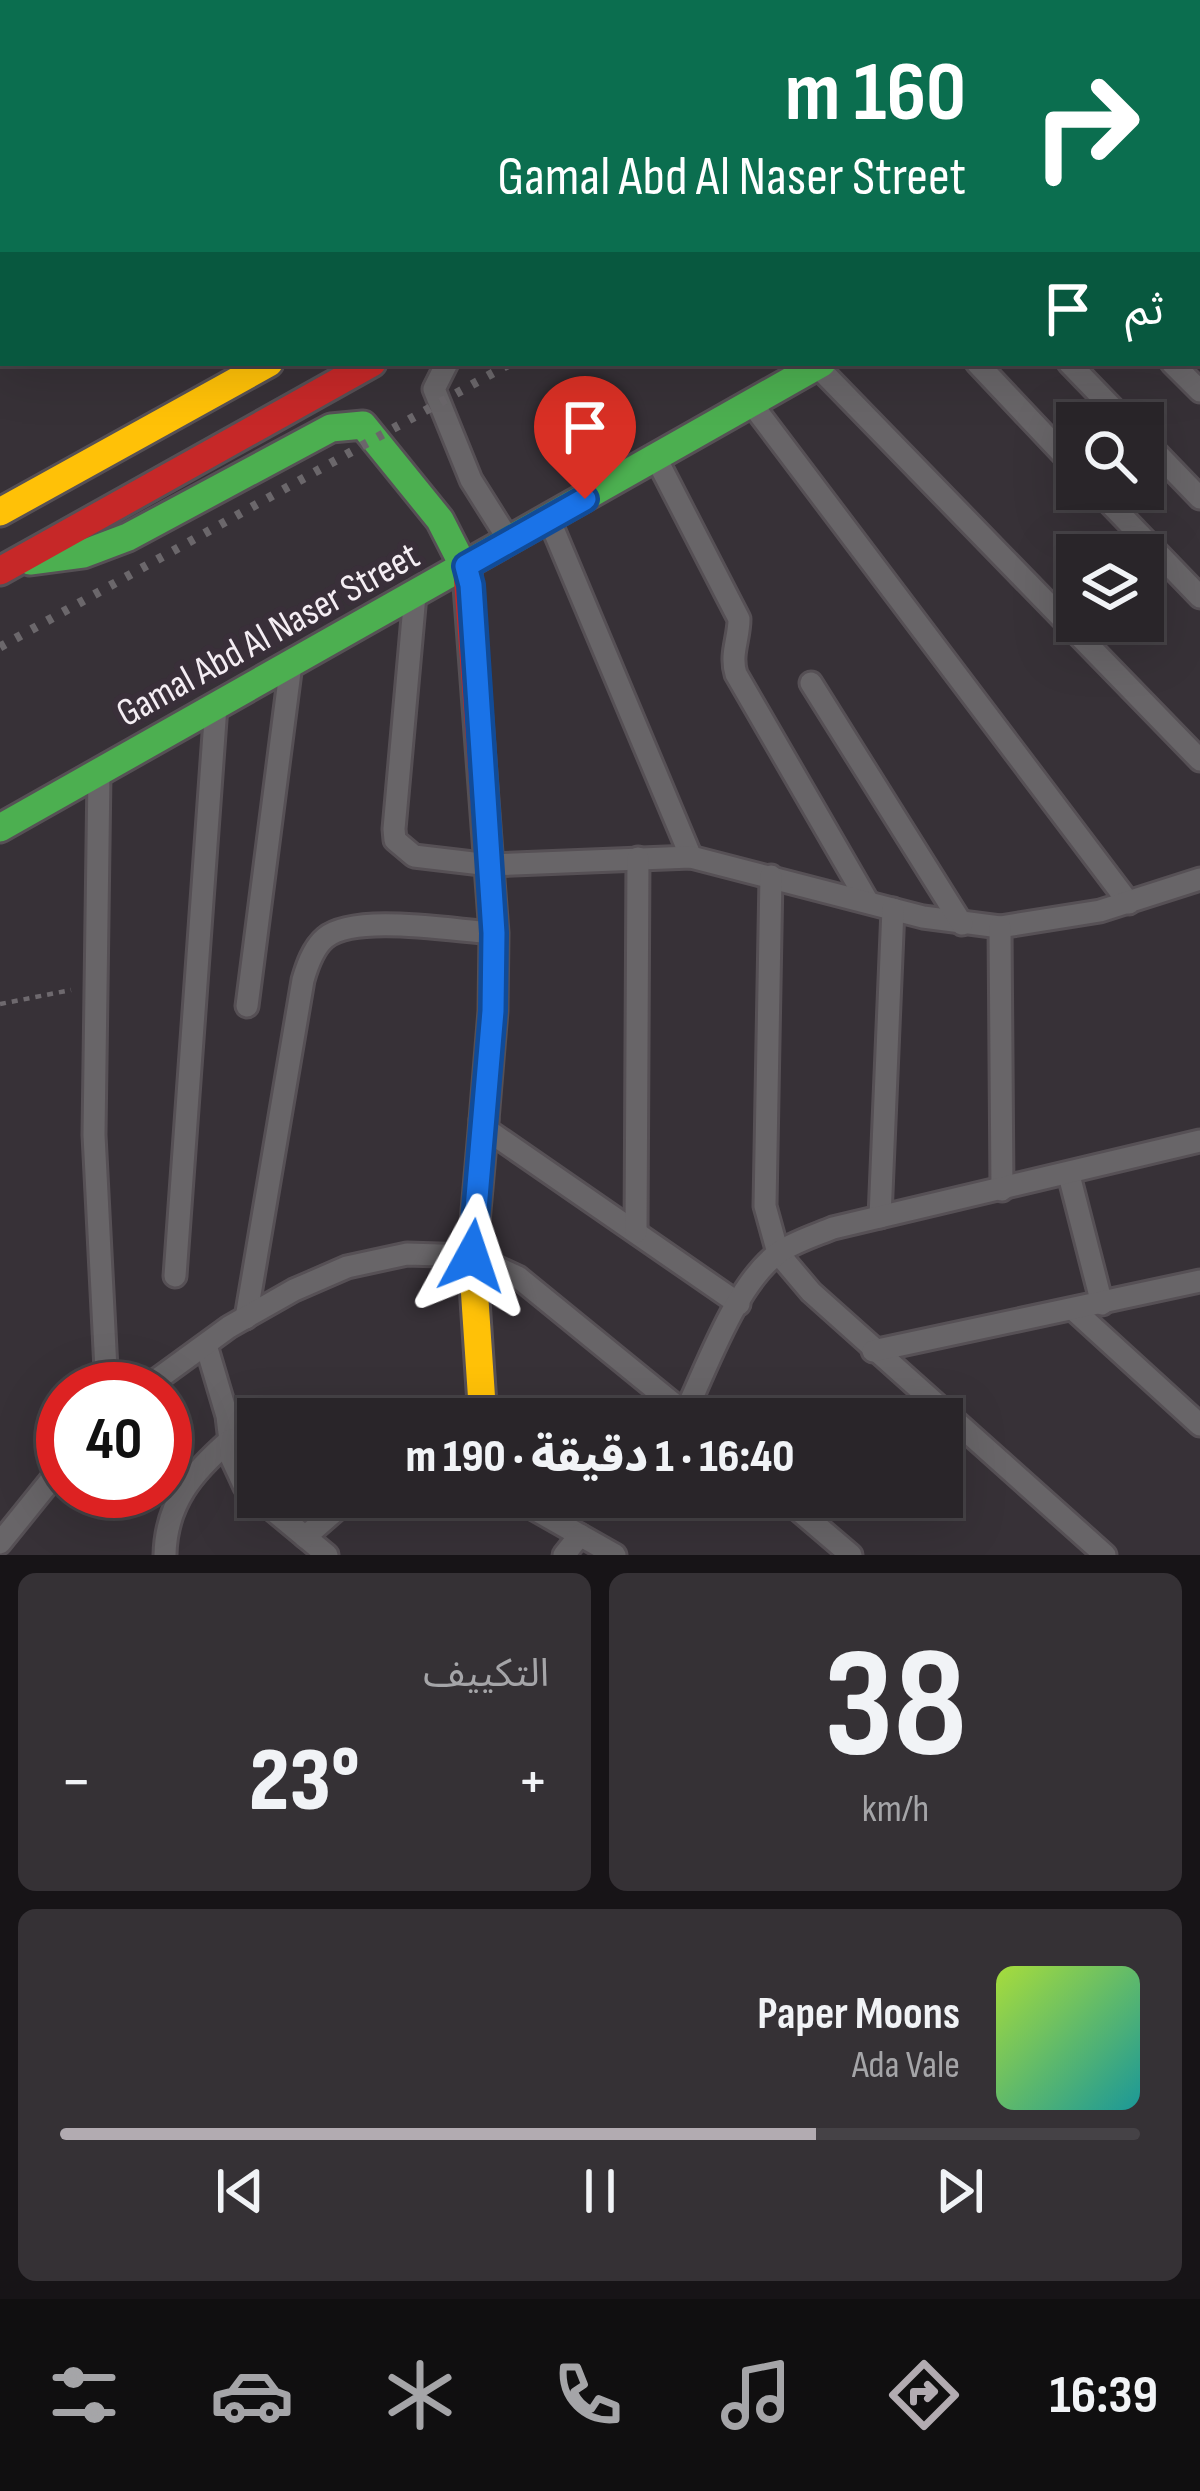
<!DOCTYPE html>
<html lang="ar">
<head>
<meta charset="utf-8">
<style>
	:root { --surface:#292529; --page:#353135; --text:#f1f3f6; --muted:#a5a5a8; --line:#454246; --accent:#b2abb1 }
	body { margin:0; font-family:"Sofia Sans Condensed","Noto Sans Arabic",sans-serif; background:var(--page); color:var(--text); direction:rtl; height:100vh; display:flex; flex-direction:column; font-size:45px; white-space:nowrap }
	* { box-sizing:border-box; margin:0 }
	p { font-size:39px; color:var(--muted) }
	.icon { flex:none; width:66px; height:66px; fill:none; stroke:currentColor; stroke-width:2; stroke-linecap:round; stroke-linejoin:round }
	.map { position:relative; height:1555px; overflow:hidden; direction:ltr }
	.details { display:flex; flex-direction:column; gap:18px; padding:18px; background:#171417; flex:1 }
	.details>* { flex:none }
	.banner { position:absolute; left:0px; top:0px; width:1200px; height:366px; box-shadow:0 12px 48px #0002,0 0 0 3px var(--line); direction:rtl; background:#0b6e4f; color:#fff; overflow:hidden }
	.tools { position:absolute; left:1056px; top:402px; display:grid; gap:24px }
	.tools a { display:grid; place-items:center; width:108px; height:108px; border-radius:0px; background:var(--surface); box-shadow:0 12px 48px #0002,0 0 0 3px var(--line); font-size:60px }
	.speed { position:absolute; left:36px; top:1362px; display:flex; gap:24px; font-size:60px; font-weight:700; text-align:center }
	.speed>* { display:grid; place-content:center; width:156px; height:156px; border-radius:50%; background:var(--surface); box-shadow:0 12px 48px #0002,0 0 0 3px var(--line); line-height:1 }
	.speed .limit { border:18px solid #d22; background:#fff; color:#111 }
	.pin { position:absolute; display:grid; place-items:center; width:102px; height:102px; color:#fff; margin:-123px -51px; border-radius:50% 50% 50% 0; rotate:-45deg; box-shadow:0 0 12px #0007 }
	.pin .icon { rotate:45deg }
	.me { position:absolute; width:132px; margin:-66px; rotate:5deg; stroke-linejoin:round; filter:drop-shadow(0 0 9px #0008) }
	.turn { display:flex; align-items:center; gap:42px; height:252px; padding:0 36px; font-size:54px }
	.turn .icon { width:156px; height:156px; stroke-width:2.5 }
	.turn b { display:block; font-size:84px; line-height:102px }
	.then { display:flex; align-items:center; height:114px; padding:0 36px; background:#0003; gap:24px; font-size:45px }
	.big { font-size:90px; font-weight:800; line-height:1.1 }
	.details .card { flex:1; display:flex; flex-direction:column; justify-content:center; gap:18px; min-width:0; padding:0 42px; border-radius:18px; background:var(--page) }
	.details .dial { align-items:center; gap:0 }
	.dial b { font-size:156px; line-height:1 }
	.song { display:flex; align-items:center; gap:36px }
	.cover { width:144px; height:144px; border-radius:18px; background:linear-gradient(135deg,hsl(80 70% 55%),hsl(180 70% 35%)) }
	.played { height:12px; border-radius:6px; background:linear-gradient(90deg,var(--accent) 70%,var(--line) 70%) }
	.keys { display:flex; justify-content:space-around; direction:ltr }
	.heat { display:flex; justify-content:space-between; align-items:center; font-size:66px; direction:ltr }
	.details .tiles { flex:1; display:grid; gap:18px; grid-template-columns:1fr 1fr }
	.card:last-child { grid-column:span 2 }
	.trip { position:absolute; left:237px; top:1398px; width:726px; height:120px; border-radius:0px; background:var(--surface); box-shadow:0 12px 48px #0002,0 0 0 3px var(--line); font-weight:800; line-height:120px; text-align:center; direction:rtl }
	.tabs { display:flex; height:192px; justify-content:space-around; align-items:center; background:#100f10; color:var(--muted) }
	.tabs .icon { width:84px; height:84px }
	.tabs .on { color:var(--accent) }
	.tabs b { font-size:54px; color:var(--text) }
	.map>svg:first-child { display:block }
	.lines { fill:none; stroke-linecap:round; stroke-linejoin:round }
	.street-casing { stroke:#565055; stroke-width:27 }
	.fast-casing { stroke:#565055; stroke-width:33 }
	.slow-casing { stroke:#565055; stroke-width:33 }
	.jam-casing { stroke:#565055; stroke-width:33 }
	.path { stroke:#6e696e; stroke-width:4.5; stroke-dasharray:6 6; stroke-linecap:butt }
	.street { stroke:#686568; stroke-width:21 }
	.fast { stroke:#4caf50; stroke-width:27 }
	.slow { stroke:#ffc107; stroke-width:27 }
	.jam { stroke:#c62828; stroke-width:27 }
	.rail { stroke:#6b676b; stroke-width:9; stroke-dasharray:6 12; stroke-linecap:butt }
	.route-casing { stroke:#114b97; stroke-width:30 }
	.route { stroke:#1a73e8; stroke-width:21 }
	.labels { text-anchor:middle; stroke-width:12; stroke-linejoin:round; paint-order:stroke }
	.street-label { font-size:39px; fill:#f4edf3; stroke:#392f39 }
</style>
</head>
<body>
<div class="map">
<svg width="1200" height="1555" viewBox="0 0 1200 1555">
	<rect width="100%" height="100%" fill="#373137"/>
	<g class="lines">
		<defs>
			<g id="street">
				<polyline points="399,0 444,3"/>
				<polyline points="548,3 548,0"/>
				<polyline points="0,219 3,219"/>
				<polyline points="1197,260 1200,263"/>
				<polyline points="447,363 434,389 471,480 510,542"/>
				<polyline points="977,363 1077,469"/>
				<polyline points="1069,363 1127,423"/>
				<polyline points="1172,363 1200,391"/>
				<polyline points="817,366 1200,760"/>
				<polyline points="751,403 1129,903"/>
				<polyline points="1143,439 1200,498"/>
				<path d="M656,458L739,619C739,639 730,654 736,674L868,902"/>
				<polyline points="1096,489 1200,597"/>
				<polyline points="549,519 691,857"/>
				<polyline points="415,595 394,829 395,840 414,856 490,865 691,857 923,917 1000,927 1100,911 1200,879"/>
				<polyline points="811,683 962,924"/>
				<polyline points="99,773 94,1135 107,1389"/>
				<polyline points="771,876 765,1206 778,1253 811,1292 1105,1555"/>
				<polyline points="1000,927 1002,1190"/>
				<polyline points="247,1006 291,664"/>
				<polyline points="483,1127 739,1304"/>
				<polyline points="1069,1175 1102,1304"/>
				<polyline points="880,1217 893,909"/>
				<polyline points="636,1232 638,858"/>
				<polyline points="175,1276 216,706"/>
				<polyline points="1074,1310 1200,1425"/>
				<path d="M246,1318L303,980C307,966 313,948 325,938C355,913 455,931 494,933"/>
				<polyline points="206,1345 227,1416 232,1459 245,1487 327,1555"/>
				<polyline points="873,1351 1200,1281"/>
				<polyline points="144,1389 229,1327 294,1290 347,1267 407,1254 472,1256 518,1277 692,1419"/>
				<path d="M685,1413C708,1365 737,1281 781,1251C797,1241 816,1235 833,1228L1200,1141"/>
				<polyline points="513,1497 615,1555"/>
				<polyline points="783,1497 851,1555"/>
				<polyline points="305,1537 351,1497"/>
				<polyline points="0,1543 63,1465"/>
				<path d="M165,1555C166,1503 193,1472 230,1440"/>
				<polyline points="564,1555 580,1535"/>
			</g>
			<g id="fast">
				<polyline points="1197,147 1200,146"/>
				<polyline points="30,561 83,554 128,537 331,428 363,425 440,520 467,573"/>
				<polyline points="0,828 822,363"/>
			</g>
			<g id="slow">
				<polyline points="907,3 912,0"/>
				<polyline points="0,512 269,363"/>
				<polyline points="483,1419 472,1256 484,1120"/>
			</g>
			<g id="jam">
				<polyline points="1016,3 1022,0"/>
				<polyline points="0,571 372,363"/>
				<polyline points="467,573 494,933 493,1011 484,1120"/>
			</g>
		</defs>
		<use href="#street" class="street-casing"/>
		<use href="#fast" class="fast-casing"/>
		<use href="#slow" class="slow-casing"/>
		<use href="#jam" class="jam-casing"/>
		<polyline class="path" points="0,1004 71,990"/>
		<use href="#street" class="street"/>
		<use href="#fast" class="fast"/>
		<use href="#slow" class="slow"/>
		<use href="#jam" class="jam"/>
		<g class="rail">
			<polyline points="1120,3 1125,0"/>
			<polyline points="1152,3 1158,0"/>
			<polyline points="0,647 511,363"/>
		</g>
	</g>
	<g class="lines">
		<defs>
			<polyline id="route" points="472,1256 493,1011 494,933 471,585 466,566 585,499"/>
		</defs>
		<use href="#route" class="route-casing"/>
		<use href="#route" class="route"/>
	</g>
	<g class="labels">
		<g class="street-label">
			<text transform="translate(267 633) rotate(-29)" y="14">Gamal Abd Al Naser Street</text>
		</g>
	</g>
</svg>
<div class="tools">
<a><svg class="icon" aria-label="search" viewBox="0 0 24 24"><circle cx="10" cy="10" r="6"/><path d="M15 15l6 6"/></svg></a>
<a><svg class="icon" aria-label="layers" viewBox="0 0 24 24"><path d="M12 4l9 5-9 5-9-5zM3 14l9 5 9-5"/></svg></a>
</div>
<div class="speed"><div class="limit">40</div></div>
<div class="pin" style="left:585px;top:499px;background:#d93025"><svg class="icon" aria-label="arrive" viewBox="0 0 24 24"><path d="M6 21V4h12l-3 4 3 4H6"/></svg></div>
<svg class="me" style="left:472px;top:1256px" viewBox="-20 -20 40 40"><path d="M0-17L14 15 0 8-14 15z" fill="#1a73e8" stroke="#fff" stroke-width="4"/></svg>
<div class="trip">16:40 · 1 دقيقة · 190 m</div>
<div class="banner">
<div class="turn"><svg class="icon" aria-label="right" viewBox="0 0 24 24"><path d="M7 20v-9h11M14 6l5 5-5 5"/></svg><div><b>160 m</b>Gamal Abd Al Naser Street</div></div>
<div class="then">ثم<svg class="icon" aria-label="arrive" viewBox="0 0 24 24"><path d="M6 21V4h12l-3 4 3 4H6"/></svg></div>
</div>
</div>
<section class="details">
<div class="tiles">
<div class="card dial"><b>38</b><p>km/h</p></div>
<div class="card"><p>التكييف</p>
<div class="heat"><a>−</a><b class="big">23°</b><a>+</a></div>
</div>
<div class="card">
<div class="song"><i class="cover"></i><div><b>Paper Moons</b><p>Ada Vale</p></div></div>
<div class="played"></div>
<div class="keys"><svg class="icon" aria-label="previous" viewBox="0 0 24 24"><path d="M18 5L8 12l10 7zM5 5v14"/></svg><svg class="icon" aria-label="pause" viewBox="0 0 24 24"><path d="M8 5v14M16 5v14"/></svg><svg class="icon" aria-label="next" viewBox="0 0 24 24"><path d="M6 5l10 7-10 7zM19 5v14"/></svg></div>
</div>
</div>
</section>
<nav class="tabs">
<b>16:39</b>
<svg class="icon on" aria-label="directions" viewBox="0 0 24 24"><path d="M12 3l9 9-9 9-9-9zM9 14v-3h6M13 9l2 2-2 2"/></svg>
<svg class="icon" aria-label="music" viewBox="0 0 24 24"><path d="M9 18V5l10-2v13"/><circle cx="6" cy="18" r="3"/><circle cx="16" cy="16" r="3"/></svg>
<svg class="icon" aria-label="phone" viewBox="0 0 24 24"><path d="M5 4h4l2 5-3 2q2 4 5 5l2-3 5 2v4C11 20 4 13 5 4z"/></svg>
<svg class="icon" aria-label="climate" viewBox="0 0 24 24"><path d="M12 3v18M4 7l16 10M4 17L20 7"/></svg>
<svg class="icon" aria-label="car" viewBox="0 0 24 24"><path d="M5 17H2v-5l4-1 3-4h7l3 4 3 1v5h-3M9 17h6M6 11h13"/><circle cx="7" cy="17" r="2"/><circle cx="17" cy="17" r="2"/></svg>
<svg class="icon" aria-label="filters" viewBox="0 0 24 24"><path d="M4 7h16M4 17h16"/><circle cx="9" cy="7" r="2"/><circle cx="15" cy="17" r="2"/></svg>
</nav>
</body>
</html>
